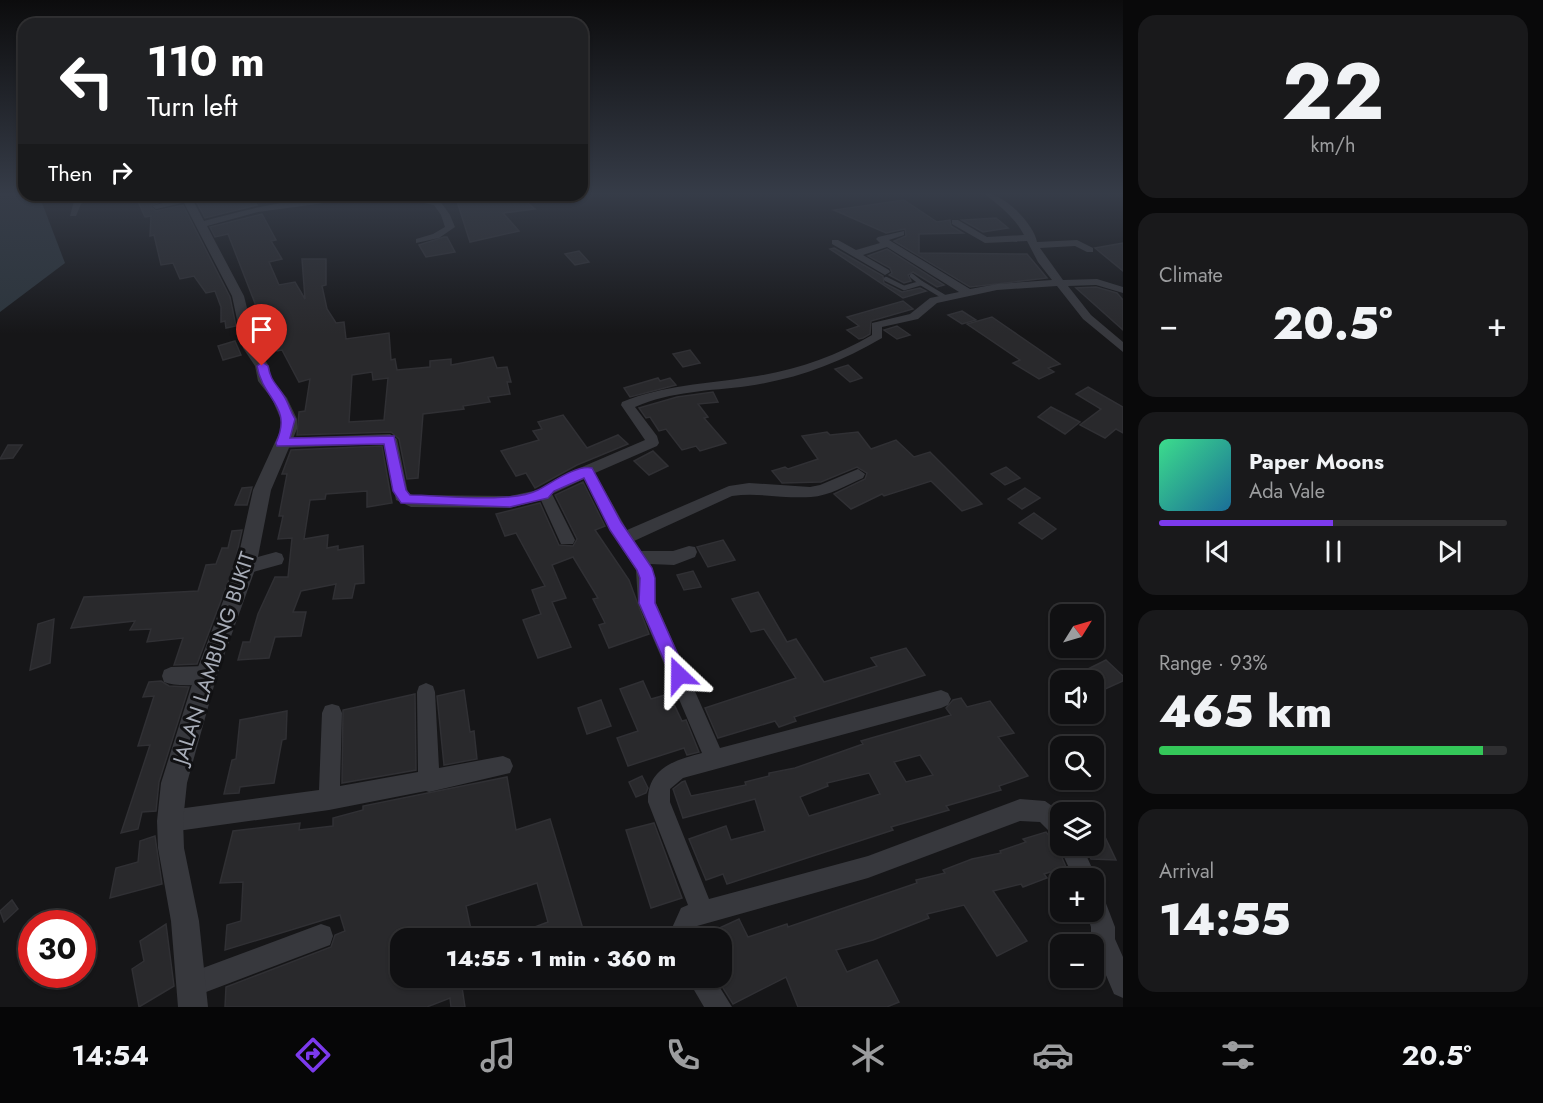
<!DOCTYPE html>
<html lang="en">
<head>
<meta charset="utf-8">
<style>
	:root { --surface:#101012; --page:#19191b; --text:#f1f3f6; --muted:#9c9d9f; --line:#303032; --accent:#7c3aed }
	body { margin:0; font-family:Jost,sans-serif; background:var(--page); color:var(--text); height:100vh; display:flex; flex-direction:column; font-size:22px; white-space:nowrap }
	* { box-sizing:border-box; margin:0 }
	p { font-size:20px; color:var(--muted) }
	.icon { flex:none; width:33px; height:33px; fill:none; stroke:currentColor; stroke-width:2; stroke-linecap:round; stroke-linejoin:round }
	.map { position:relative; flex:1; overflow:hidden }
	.side { display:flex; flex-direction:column; gap:15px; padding:15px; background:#09090a; width:420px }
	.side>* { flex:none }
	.hud { position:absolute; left:18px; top:18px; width:570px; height:183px; border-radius:18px; box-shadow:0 2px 4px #0004,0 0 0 2px var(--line); background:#202124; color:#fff; overflow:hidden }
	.needle { width:39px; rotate:53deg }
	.buttons { position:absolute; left:1050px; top:604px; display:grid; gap:12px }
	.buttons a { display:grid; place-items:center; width:54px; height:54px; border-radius:12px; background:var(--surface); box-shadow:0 2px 4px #0004,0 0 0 2px var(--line); font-size:30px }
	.speed { position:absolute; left:18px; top:910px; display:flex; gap:12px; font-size:30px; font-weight:700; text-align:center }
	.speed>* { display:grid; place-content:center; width:78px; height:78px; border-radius:50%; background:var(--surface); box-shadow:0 2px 4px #0004,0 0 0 2px var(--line); line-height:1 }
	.speed .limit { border:9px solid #d22; background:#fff; color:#111 }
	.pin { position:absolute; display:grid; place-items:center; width:51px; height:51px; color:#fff; margin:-62px -26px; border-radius:50% 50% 50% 0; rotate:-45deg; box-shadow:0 0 6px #0007 }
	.pin .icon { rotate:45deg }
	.me { position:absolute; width:66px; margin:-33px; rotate:337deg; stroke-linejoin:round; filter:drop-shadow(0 0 4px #0008) }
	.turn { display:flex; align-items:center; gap:21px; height:126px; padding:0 30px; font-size:27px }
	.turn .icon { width:78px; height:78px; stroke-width:2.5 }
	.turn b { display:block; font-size:42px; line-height:51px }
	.then { display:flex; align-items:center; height:57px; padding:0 30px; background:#0003; gap:12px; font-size:22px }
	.big { font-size:45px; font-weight:800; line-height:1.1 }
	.side .card { flex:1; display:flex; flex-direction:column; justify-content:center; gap:9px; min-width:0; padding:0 21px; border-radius:18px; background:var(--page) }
	.side .dial { align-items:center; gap:0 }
	.dial b { font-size:78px; line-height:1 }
	.song { display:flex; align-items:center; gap:18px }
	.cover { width:72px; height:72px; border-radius:9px; background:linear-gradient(135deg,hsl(150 70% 55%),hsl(200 70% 35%)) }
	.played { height:6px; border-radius:3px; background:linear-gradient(90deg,var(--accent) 50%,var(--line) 50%) }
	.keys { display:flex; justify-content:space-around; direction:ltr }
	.heat { display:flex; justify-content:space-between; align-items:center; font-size:33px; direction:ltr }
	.charge { height:9px; border-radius:4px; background:linear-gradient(90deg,#34c759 93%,var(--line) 0) }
	.trip { position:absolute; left:390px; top:928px; width:342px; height:60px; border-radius:18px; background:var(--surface); box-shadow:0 2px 4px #0004,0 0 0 2px var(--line); font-weight:800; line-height:60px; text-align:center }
	.tabs { display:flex; height:96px; justify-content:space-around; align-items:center; background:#060607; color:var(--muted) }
	.tabs .icon { width:42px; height:42px }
	.tabs .current { color:var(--accent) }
	.tabs b { font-size:27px; color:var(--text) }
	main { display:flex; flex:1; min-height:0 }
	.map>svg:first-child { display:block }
	.water { fill:#2c353c }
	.building { fill:#29292c; stroke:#303034; stroke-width:1.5; fill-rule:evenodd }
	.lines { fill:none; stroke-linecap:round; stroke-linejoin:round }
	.service { stroke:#37383d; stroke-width:4.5 }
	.minor { fill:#37383d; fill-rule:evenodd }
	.tertiary { fill:#37383d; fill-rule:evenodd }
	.route { fill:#7c3aed; stroke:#51269a; stroke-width:1.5 }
	.labels { text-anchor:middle; stroke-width:6; stroke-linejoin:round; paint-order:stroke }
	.street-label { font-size:21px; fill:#a8adb8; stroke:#111113 }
</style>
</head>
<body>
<main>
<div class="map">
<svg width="1123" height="1007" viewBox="0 0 1123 1007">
	<rect width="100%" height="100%" fill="#161618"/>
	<polygon class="water" points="0,193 39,195 65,263 0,312"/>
	<g class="building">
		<polygon points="146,195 178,195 150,206 156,211 183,205 230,297 236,326 226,328 225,321 221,322 221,307 215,291 206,293 194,276 180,279 173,263 161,265 154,235 150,236 151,216 145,217 136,197"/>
		<polygon points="193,195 248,195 257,205 205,218"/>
		<polygon points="455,195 518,195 535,209 503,213 519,231 470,242"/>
		<polygon points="904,200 937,222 950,220 951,226 963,233 919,234 919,253 1027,254 1047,278 970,287 894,241 906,236 905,229 886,233 834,210"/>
		<path d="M262,214L276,240L271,241L282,259L269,262L279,285L295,282L305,299L302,259H326V285L322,286L327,309L336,323L344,322L346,339L389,333L391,360L395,359L397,370L430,367V361L451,359V365L493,357L497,368L507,367L511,382H507L510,394L488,397L490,402L463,406L464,409L423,414L418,478L407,479L399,439L391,432L297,435L299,412L305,411L310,379L299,382L282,350L277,351L258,311L228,234L215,237L210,227ZM372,372L373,380L388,378L384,420L349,422L352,375Z"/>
		<polygon points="996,218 1008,228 983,232 962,220"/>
		<polygon points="444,237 447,237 455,252 426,257 419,245"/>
		<polygon points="1123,243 1123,271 1095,248"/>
		<polygon points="834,248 883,276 884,283 902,292 920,288 926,291 903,298 830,249"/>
		<polygon points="887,249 944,285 937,287 913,272 908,275 911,281 904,283 889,275 892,273 890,268 868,256"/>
		<polygon points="579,251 589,262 575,265 565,254"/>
		<polygon points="1096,287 1117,293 1123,300 1123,330 1076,288"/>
		<polygon points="903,301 913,309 871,321 870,334 863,338 859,339 847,330 859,326 847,317"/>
		<polygon points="962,311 976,320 962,324 948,315"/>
		<polygon points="992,317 1060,364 1048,368 1054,372 1039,379 1013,363 1020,360 967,324"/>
		<polygon points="897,326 910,335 897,339 884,330"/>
		<polygon points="235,341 241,355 223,360 218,346"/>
		<polygon points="690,350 700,363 683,367 673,354"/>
		<polygon points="848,365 862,378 850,382 835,369"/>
		<polygon points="658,378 660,381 670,378 676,385 630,397 624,388"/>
		<polygon points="1088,387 1123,407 1123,433 1116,429 1105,438 1080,425 1101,409 1076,394"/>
		<polygon points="713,392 718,402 698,404 708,417 704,418 726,443 700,451 696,446 682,450 666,429 659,431 650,417 646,418 639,408 677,397"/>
		<polygon points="1051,407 1080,422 1065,434 1038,417"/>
		<polygon points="563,415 587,448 618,435 628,444 577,465 535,488 526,473 516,476 501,451 539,440 533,431 542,429 538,422"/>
		<polygon points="827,432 830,435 858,432 871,449 896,440 914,457 930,452 982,504 962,511 931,481 884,496 882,494 851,509 834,494 865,479 867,473 857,467 821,482 782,483 772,471 785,467 788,469 818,459 802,436"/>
		<polygon points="8,445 22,445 13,458 0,459"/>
		<polygon points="382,446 392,503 367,507 367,491 326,494 325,499 310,500 304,539 328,535 327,548 338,546 338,550 363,546 364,583 355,584 352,598 333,599 336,584 301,591 293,612 306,612 301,636 275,637 269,658 238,660 243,642 250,642 258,614 275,577 288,577 292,538 278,539 283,516 279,516 287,474 282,474 291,450"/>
		<polygon points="653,451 668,466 649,475 634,461"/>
		<polygon points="1006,467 1020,478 1005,485 991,474"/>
		<polygon points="583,482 605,526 595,530 629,580 649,634 609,648 599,625 605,623 593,599 598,598 573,557 552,565 566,598 552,602 571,647 538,658 523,620 541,614 532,590 545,586 516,533 505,536 496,514 540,503 559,545 573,546 577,539 555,495"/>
		<polygon points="252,487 247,505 235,505 242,488"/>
		<polygon points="1025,488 1040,498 1022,509 1008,499"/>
		<polygon points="1034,513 1056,529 1042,539 1019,523"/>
		<polygon points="242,530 234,566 197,664 174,665 183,638 147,642 151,629 130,630 135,621 71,628 84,597 198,591 206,565 216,564 222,548 228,548 232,531"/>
		<polygon points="723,540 735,560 708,567 697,547"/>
		<polygon points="693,571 701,587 684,590 677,575"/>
		<polygon points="758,592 787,642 796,639 824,682 877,666 871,658 906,648 925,675 794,717 796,721 779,727 775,721 718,738 705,708 796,678 764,629 751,632 732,599"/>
		<polygon points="54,619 50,663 30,670 38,624"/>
		<polygon points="1106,660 1123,676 1123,681 1094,694 1094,681 1064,681"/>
		<polygon points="161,681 169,686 189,687 159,782 156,811 142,812 138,829 121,833 150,745 138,746 154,696 143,697 149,682"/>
		<polygon points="643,681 651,699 669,694 682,721 686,720 699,752 687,755 684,748 628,766 617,738 638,731 620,689"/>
		<polygon points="464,690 470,732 474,731 477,759 444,765 437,696"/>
		<polygon points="415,694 416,770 342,783 343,710"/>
		<path d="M961,698L967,707L990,701L1014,733L998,737L1028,776L999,786L1001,790L946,806L949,810L891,827L893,830L816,855L727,884L723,874L706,880L689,839L726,826L731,840L765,831L755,799L683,818L673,789L682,782L685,781L691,796L746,785L745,782L769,776V773L795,768L863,744L861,741L951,715L946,708L953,700ZM920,755L933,775L906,782L894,762ZM869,773L880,794L809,816L800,797L828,786L827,783Z"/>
		<polygon points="601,700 611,726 587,734 578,708"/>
		<polygon points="287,711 286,739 282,740 274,783 240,787 239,793 224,794 232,760 236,759 240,720"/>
		<polygon points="642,776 648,788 646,793 636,797 629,782"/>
		<polygon points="507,777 516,830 550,819 586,939 503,939 548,922 537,883 466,906 473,939 400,939 400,978 483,978 462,987 465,1007 451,1007 450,998 427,1007 225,1007 226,987 331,947 335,935 345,931 340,915 225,950 227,925 241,921 243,882 220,883 233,831 300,823 299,830 333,826 333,818 363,810 363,806"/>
		<polygon points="1094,814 1116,860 1091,859 1085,846 1094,846"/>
		<polygon points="654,823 682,898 651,908 626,830"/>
		<polygon points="1046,832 1057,846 1066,867 1044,874 1047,878 1023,887 1021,884 993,891 1027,941 997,956 964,905 927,914 929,918 873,940 836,950 847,972 877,960 899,1002 887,1007 798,1007 786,977 733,1004 718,980 722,978 722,967 727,964 722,951 722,939 716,939 713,931 739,919 748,937 787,924 788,927 917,883 916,880 945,873 943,870 972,859 1001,853 1000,851 1026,842 1023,839"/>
		<polygon points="155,836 162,884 110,898 116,868 138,862 140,841"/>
		<polygon points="12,900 18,909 4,922 0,911"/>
		<polygon points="166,924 174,986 139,1007 132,969 144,961 140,941"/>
	</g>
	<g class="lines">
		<g class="service">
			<polyline points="886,279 904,288 921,283 912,276"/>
			<polyline points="921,283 946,298"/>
		</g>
		<g class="minor">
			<path d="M984,193C1004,193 1034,224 1037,242L1077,240L1093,248V252H1087L1075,246L1040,248L1063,280L1097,279L1123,287V293L1096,285L1068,286L1091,315L1123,342V352L1083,319L1057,286L997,290L937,303L918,319L882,327V338C840,363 796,379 748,386C710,391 671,391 635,407L657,436L659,443L657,446L595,473L627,530L729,486L749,483L810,487L820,485L858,469L865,474L863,478C847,485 829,496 811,497C784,499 758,492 732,496L634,541L641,551H673L689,546L695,547L697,552L695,557L674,565L650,564L655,578L656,603L720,748L941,690L948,693L951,699L948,705L941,708L683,778L670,789V802L709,899L868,856L1020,799L1045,801L1062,813L1060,837L1052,834L1040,822L1020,821L868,878L697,926L691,939H667L681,908L688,905L648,802C647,768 675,760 702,753L638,603L636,570L610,530L584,479L552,494L575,540L573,544H561L541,500L510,508L411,507L396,500L384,444L282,448L275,443L282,438L390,434L397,439L408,493L413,495L510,496L538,490L582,467L645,440L621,405L622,402C664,385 706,384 750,377C794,371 834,357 872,335V323L910,314L930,298L959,292L887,247L863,255L889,270L890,272L885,275L832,244V240H838L856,250L880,243L876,239L878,237L904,231V235L889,240L970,289L997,284L1052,280L1038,262L1027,241L985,243L952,224V220H958L987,237L1024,235C1014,216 1000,207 984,193Z"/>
			<polygon points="86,195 96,195 81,204 76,216 70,216 74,201"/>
			<polygon points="396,195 440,201 450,215 455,227 439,238 416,243 416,239 433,234 445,227 441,215 434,205 407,200"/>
			<polygon points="188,196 191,197 191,201 156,209 152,206"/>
			<polygon points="276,552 282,554 284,559 282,564 246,574 240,572 238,567 240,562"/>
			<path d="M206,666L213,669L215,675L213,681C200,686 177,687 164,682L162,676L164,670L171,667Z"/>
			<polygon points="426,683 433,686 435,692 439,768 503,756 510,759 513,766 510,773 429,792 426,791 329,810 170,832 162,829 159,821 162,813 170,810 319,790 322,713 325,706 332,704 339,706 342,713 340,786 418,772 417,692 419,686"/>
			<polygon points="1060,842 1060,846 1082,846 1097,879 1094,887 1094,879 1074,879 1059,846"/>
			<polygon points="1094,889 1102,893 1115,927 1115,939 1123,957 1123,998 1114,994 1091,940 1091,927 1086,912 1094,912"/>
			<polygon points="321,924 330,927 333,936 330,945 193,997 184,993 180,984 184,975"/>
			<polygon points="687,978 714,978 732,1007 704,1007"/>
		</g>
		<path class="tertiary" d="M180,195H190L204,221C257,206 311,195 366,195L361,198L258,212L207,226L244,296L257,348L269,366L272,380L287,398L297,419V429L271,490L256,567L217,675L187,783L183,821L184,848L199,921L208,1007H178L171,921L158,848L157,821L161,783L195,675L236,567L253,490L281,429V420L272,399L258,381L255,366L243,348L232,296Z"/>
	</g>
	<linearGradient id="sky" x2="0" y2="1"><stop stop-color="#0c0c0d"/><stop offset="0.58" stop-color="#363c48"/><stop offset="1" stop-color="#363c48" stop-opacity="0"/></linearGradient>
	<rect width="1123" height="334" fill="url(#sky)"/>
	<path class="route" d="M262,362L268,366C271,382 276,383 284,396C289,404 290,411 295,419L290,438L394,436L406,490L410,495C441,495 511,504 538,490C550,484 577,464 592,468L621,522L652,568L655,578V603L687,675L685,681L679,683L673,681L639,603L640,578L637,570L610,530L584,478L554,491L548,498L510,507L401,503L393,491L384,444L277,446L276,443C293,406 263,400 257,366Z"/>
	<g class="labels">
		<g class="street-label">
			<text transform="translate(214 658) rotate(-72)" y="7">JALAN LAMBUNG BUKIT</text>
		</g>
	</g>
</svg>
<div class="buttons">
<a><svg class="needle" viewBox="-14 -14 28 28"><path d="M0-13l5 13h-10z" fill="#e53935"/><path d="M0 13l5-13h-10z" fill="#9c9d9f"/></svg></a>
<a><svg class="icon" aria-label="sound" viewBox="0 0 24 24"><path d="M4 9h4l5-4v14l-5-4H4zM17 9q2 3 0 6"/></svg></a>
<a><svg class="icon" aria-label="search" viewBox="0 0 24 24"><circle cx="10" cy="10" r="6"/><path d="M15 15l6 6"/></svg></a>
<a><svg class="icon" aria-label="layers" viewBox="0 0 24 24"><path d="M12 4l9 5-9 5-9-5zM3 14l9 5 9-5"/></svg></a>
<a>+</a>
<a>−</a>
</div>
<div class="speed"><div class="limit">30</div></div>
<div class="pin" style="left:262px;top:366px;background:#d93025"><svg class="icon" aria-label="arrive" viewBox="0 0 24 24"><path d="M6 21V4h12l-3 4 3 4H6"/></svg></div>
<svg class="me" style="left:679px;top:675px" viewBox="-20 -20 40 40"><path d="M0-17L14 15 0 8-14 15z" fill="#7c3aed" stroke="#fff" stroke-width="4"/></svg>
<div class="trip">14:55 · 1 min · 360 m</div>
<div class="hud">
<div class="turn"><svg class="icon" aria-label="left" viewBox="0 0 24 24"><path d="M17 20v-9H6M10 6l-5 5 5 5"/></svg><div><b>110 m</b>Turn left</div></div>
<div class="then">Then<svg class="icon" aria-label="right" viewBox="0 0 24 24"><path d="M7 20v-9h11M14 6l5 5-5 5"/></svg></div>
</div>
</div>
<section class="side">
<div class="card dial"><b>22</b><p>km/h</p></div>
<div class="card"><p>Climate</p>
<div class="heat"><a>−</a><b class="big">20.5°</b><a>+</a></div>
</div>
<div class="card">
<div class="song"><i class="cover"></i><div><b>Paper Moons</b><p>Ada Vale</p></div></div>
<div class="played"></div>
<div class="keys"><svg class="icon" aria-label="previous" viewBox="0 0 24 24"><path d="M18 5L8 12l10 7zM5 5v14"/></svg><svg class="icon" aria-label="pause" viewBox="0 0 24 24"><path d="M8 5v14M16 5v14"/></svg><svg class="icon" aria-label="next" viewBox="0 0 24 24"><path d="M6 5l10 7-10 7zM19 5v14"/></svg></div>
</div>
<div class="card"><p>Range · 93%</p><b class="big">465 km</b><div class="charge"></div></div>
<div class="card"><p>Arrival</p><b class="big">14:55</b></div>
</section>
</main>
<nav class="tabs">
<b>14:54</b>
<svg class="icon current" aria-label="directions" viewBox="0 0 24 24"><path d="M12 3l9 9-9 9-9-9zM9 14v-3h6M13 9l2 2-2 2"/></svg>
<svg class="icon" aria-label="music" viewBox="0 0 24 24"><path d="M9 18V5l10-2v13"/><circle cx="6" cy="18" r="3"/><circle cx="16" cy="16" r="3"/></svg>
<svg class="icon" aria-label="phone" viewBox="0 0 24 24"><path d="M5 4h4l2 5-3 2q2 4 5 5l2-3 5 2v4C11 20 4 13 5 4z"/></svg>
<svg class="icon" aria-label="climate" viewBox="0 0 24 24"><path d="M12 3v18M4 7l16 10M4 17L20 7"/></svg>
<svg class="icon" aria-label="car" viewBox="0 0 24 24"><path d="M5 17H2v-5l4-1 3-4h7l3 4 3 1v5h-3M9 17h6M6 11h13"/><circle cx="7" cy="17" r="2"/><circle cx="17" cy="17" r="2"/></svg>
<svg class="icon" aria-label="filters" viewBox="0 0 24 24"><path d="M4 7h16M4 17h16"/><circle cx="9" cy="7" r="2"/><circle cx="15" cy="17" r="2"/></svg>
<b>20.5°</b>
</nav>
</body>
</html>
